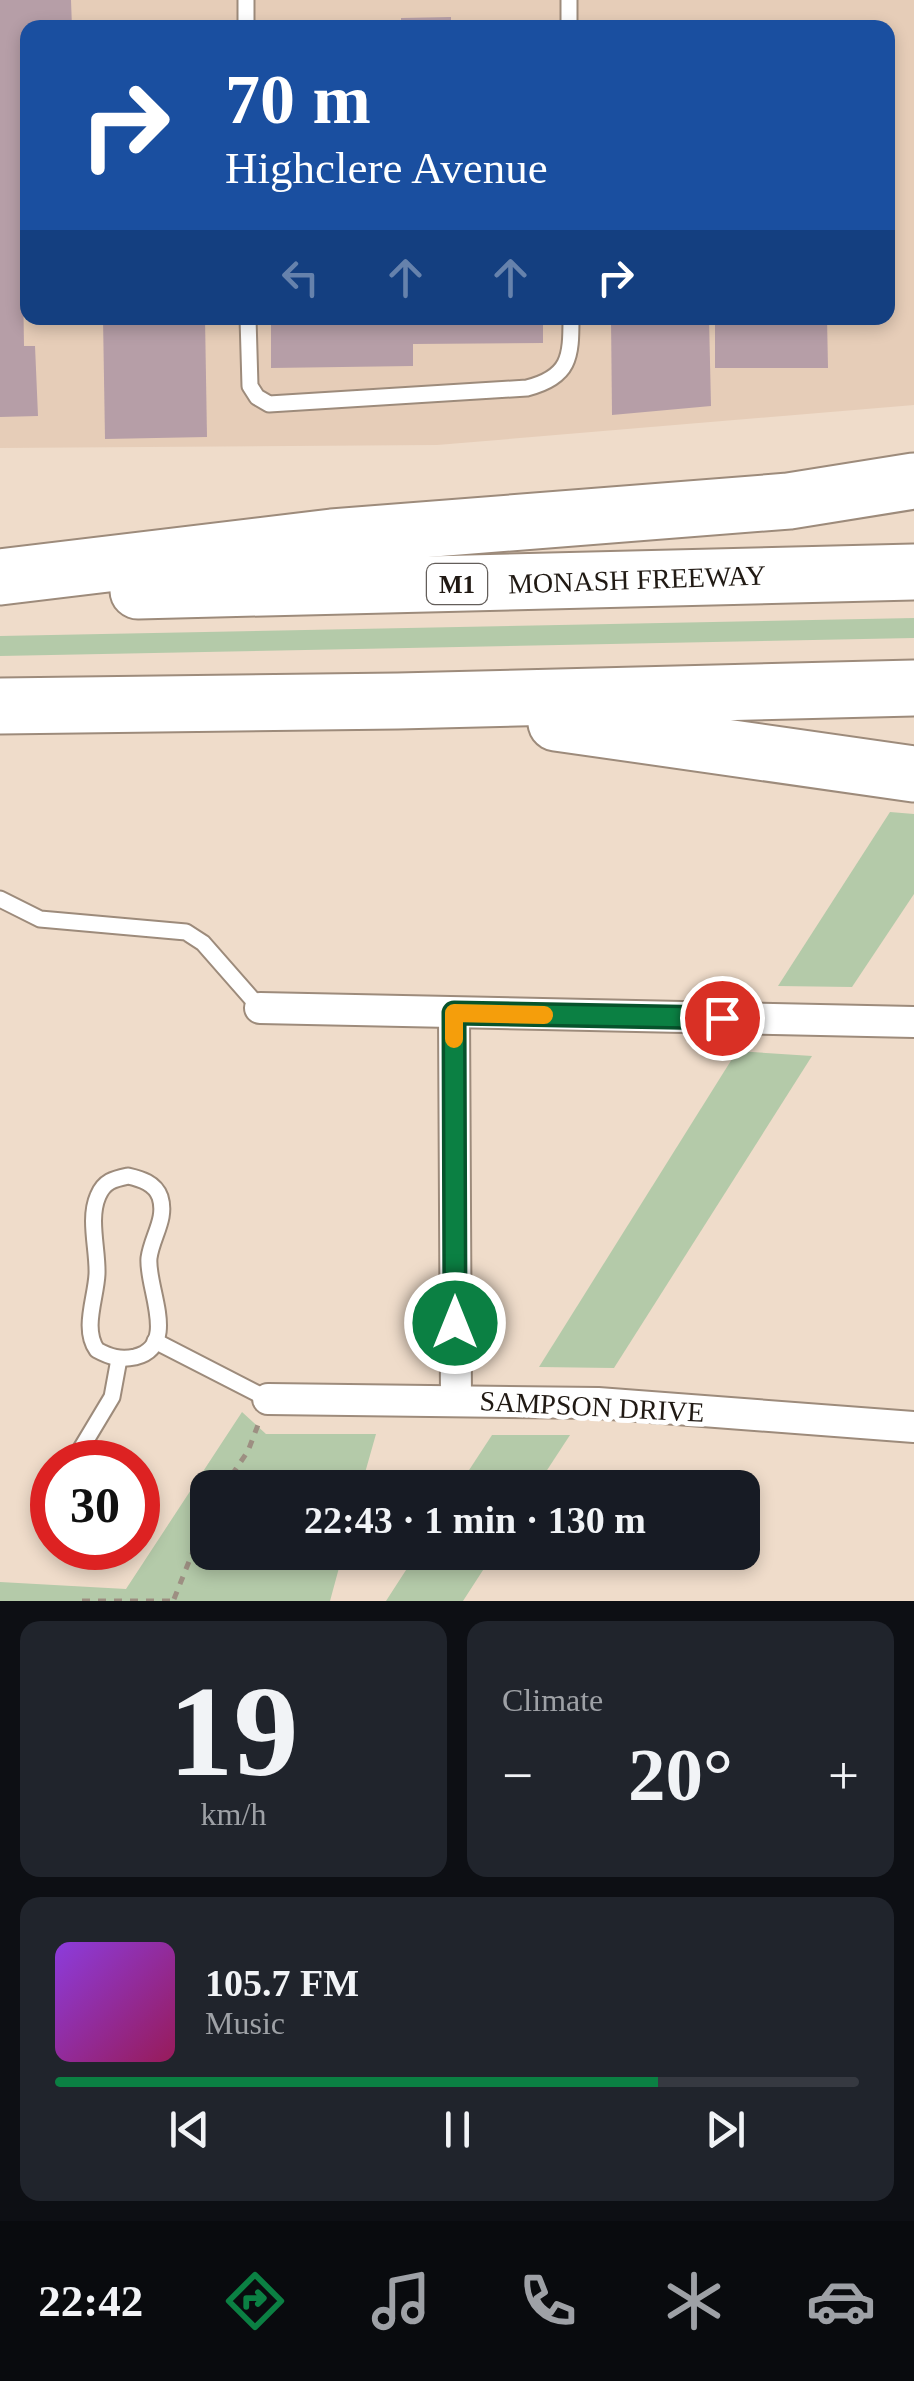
<!DOCTYPE html>
<html lang="en">
<head>
<meta charset="utf-8">
<style>
	:root { --surface:#171b24; --page:#20242c; --text:#f1f3f6; --muted:#9ea1a6; --line:#363941; --accent:#0b8043 }
	body { margin:0; font-family:"Times New Roman",serif; background:var(--page); color:var(--text); height:100vh; display:flex; flex-direction:column; font-size:38px; white-space:nowrap }
	* { box-sizing:border-box; margin:0 }
	p { font-size:32px; color:var(--muted) }
	.icon { flex:none; width:55px; height:55px; fill:none; stroke:currentColor; stroke-width:2; stroke-linecap:round; stroke-linejoin:round }
	.map { position:relative; height:1601px; overflow:hidden }
	.details { display:flex; flex-direction:column; gap:20px; padding:20px; background:#0d0f14; flex:1 }
	.details>* { flex:none }
	.top-card { position:absolute; left:20px; top:20px; width:875px; height:305px; border-radius:20px; box-shadow:0 5px 15px #0003; background:#1a4fa0; color:#fff; overflow:hidden }
	.speed { position:absolute; left:30px; top:1440px; display:flex; gap:20px; font-size:50px; font-weight:700; text-align:center }
	.speed>* { display:grid; place-content:center; width:130px; height:130px; border-radius:50%; background:var(--surface); box-shadow:0 5px 15px #0003; line-height:1 }
	.speed .limit { border:15px solid #d22; background:#fff; color:#111 }
	.pin { position:absolute; display:grid; place-items:center; width:85px; height:85px; color:#fff; margin:-42px; border:5px solid #fff; border-radius:50%; box-shadow:0 2px 10px #0007 }
	.me { position:absolute; width:110px; margin:-55px; rotate:0deg; stroke-linejoin:round; filter:drop-shadow(0 0 8px #0008) }
	.turn { display:flex; align-items:center; gap:35px; height:210px; padding:0 40px; font-size:45px }
	.turn .icon { width:130px; height:130px; stroke-width:2.5 }
	.turn b { display:block; font-size:70px; line-height:85px }
	.lanes { display:flex; align-items:center; height:95px; padding:0 40px; background:#0003; justify-content:center; gap:50px; direction:ltr }
	.lanes .off { opacity:.35 }
	.big { font-size:75px; font-weight:600; line-height:1.1 }
	.details .widget { flex:1; display:flex; flex-direction:column; justify-content:center; gap:15px; min-width:0; padding:0 35px; border-radius:20px; background:var(--page) }
	.details .dial { align-items:center; gap:0 }
	.dial b { font-size:130px; line-height:1 }
	.song { display:flex; align-items:center; gap:30px }
	.cover { width:120px; height:120px; border-radius:15px; background:linear-gradient(135deg,hsl(270 70% 55%),hsl(330 70% 35%)) }
	.played { height:10px; border-radius:5px; background:linear-gradient(90deg,var(--accent) 75%,var(--line) 75%) }
	.keys { display:flex; justify-content:space-around; direction:ltr }
	.heat { display:flex; justify-content:space-between; align-items:center; font-size:55px; direction:ltr }
	.details .tiles { flex:1; display:grid; gap:20px; grid-template-columns:1fr 1fr }
	.widget:last-child { grid-column:span 2 }
	.trip { position:absolute; left:190px; top:1470px; width:570px; height:100px; border-radius:20px; background:var(--surface); box-shadow:0 5px 15px #0003; font-weight:600; line-height:100px; text-align:center }
	.tab-bar { display:flex; height:160px; justify-content:space-around; align-items:center; background:#090b0e; color:var(--muted) }
	.tab-bar .icon { width:70px; height:70px }
	.tab-bar .active { color:var(--accent) }
	.tab-bar b { font-size:45px; color:var(--text) }
	.map>svg:first-child { display:block }
	.built { fill:#e6cdb8; fill-rule:evenodd }
	.green { fill:#b4caa9 }
	.building { fill:#b69ea7 }
	.lines { fill:none; stroke-linecap:round; stroke-linejoin:round }
	.service-casing { stroke:#9d8b7b; stroke-width:19 }
	.minor-casing { stroke:#9d8b7b; stroke-width:34 }
	.motorway-casing { stroke:#9d8b7b; stroke-width:59 }
	.path { stroke:#9d8f82; stroke-width:5; stroke-dasharray:8 8; stroke-linecap:butt }
	.service { stroke:#fff; stroke-width:15 }
	.minor { stroke:#fff; stroke-width:30 }
	.motorway { stroke:#fff; stroke-width:55 }
	.route-casing { stroke:#07532c; stroke-width:25 }
	.route { stroke:#0b8043; stroke-width:18 }
	.slow { stroke:#f59e0b; stroke-width:18 }
	.labels { text-anchor:middle; stroke-width:10; stroke-linejoin:round; paint-order:stroke }
	.shield { fill:#fff; stroke:#635e5a; stroke-width:2.5 }
	.shield-label { font-size:25px; font-weight:bold; fill:#201913 }
	.street-label { font-size:28px; fill:#201913; stroke:#fff }
</style>
</head>
<body>
<div class="map">
<svg width="914" height="1601" viewBox="0 0 914 1601">
	<rect width="100%" height="100%" fill="#efdcca"/>
	<path class="built" d="M0,0H914V405L437,445L0,448ZM28,28H888V318H28Z"/>
	<g class="green">
		<polygon points="914,618 914,638 0,656 0,636"/>
		<polygon points="890,812 914,814 914,894 852,987 778,986"/>
		<polygon points="737,1051 812,1056 614,1368 539,1367"/>
		<polygon points="242,1412 266,1434 376,1434 361,1487 208,1488 208,1552 343,1553 330,1601 0,1601 0,1582 126,1589"/>
		<polygon points="492,1435 570,1435 536,1487 458,1487"/>
		<polygon points="417,1553 417,1552 494,1553 463,1601 386,1601"/>
	</g>
	<g class="building">
		<polygon points="0,0 71,0 72,28 28,28 28,109 24,109 28,281 23,282 24,346 35,346 38,416 0,417"/>
		<polygon points="451,17 451,28 401,28 401,18"/>
		<polygon points="344,20 344,28 275,28 274,21"/>
		<polygon points="139,21 208,21 208,28 140,28"/>
		<polygon points="103,318 205,318 207,437 105,439"/>
		<polygon points="283,318 543,318 543,343 413,344 413,366 271,368 271,320"/>
		<polygon points="611,318 709,318 711,406 612,415"/>
		<polygon points="715,318 827,318 828,368 715,368"/>
	</g>
	<g class="lines">
		<defs>
			<g id="service">
				<polyline points="246,0 246,28"/>
				<polyline points="569,0 569,28"/>
				<path d="M248,318L250,386L257,397L269,404L527,388C570,377 571,357 571,318"/>
				<polyline points="0,899 40,919 186,932 203,943 260,1008"/>
				<path d="M128,1176C141,1179 155,1183 160,1197C167,1219 152,1236 149,1258C146,1287 180,1346 135,1357C120,1360 110,1357 97,1350C82,1329 96,1298 97,1274C98,1250 88,1219 98,1196C104,1181 114,1179 128,1176Z"/>
				<polyline points="155,1341 268,1399"/>
				<polyline points="73,1462 112,1397 119,1359"/>
			</g>
			<g id="minor">
				<polyline points="260,1008 914,1022"/>
				<polyline points="454,1013 456,1400"/>
				<polyline points="268,1399 598,1403 914,1427"/>
			</g>
			<g id="motorway">
				<polyline points="0,577 332,537 789,501 914,481"/>
				<polyline points="138,591 914,572"/>
				<polyline points="0,706 398,701 914,688"/>
				<polyline points="556,723 914,774"/>
			</g>
		</defs>
		<use href="#service" class="service-casing"/>
		<use href="#minor" class="minor-casing"/>
		<use href="#motorway" class="motorway-casing"/>
		<g class="path">
			<polyline points="223,1488 248,1451 258,1425"/>
			<polyline points="174,1599 208,1514"/>
			<polyline points="82,1601 173,1601"/>
		</g>
		<use href="#service" class="service"/>
		<use href="#minor" class="minor"/>
		<use href="#motorway" class="motorway"/>
	</g>
	<g class="lines">
		<defs>
			<polyline id="route" points="455,1323 454,1013 722,1018"/>
		</defs>
		<use href="#route" class="route-casing"/>
		<use href="#route" class="route"/>
		<polyline class="slow" points="454,1039 454,1013 544,1015"/>
	</g>
	<g class="labels">
		<rect class="shield" x="427" y="564" width="60" height="40" rx="8"/>
		<g class="shield-label">
			<text x="457" y="593">M1</text>
		</g>
		<g class="street-label">
			<text transform="translate(637 579) rotate(-2)" y="10">MONASH FREEWAY</text>
			<text transform="translate(592 1406) rotate(3)" y="10">SAMPSON DRIVE</text>
		</g>
	</g>
</svg>
<div class="speed"><div class="limit">30</div></div>
<div class="pin" style="left:722px;top:1018px;background:#d93025"><svg class="icon" aria-label="arrive" viewBox="0 0 24 24"><path d="M6 21V4h12l-3 4 3 4H6"/></svg></div>
<svg class="me" style="left:455px;top:1323px" viewBox="-20 -20 40 40"><circle r="17" fill="#0b8043" stroke="#fff" stroke-width="3"/><path d="M0-11L8 9 0 5-8 9z" fill="#fff"/></svg>
<div class="trip">22:43 · 1 min · 130 m</div>
<div class="top-card">
<div class="turn"><svg class="icon" aria-label="right" viewBox="0 0 24 24"><path d="M7 20v-9h11M14 6l5 5-5 5"/></svg><div><b>70 m</b>Highclere Avenue</div></div>
<div class="lanes"><svg class="icon off" aria-label="left" viewBox="0 0 24 24"><path d="M17 20v-9H6M10 6l-5 5 5 5"/></svg><svg class="icon off" aria-label="ahead" viewBox="0 0 24 24"><path d="M12 20V5M6 11l6-6 6 6"/></svg><svg class="icon off" aria-label="ahead" viewBox="0 0 24 24"><path d="M12 20V5M6 11l6-6 6 6"/></svg><svg class="icon" aria-label="right" viewBox="0 0 24 24"><path d="M7 20v-9h11M14 6l5 5-5 5"/></svg></div>
</div>
</div>
<section class="details">
<div class="tiles">
<div class="widget dial"><b>19</b><p>km/h</p></div>
<div class="widget"><p>Climate</p>
<div class="heat"><a>−</a><b class="big">20°</b><a>+</a></div>
</div>
<div class="widget">
<div class="song"><i class="cover"></i><div><b>105.7 FM</b><p>Music</p></div></div>
<div class="played"></div>
<div class="keys"><svg class="icon" aria-label="previous" viewBox="0 0 24 24"><path d="M18 5L8 12l10 7zM5 5v14"/></svg><svg class="icon" aria-label="pause" viewBox="0 0 24 24"><path d="M8 5v14M16 5v14"/></svg><svg class="icon" aria-label="next" viewBox="0 0 24 24"><path d="M6 5l10 7-10 7zM19 5v14"/></svg></div>
</div>
</div>
</section>
<nav class="tab-bar">
<b>22:42</b>
<svg class="icon active" aria-label="directions" viewBox="0 0 24 24"><path d="M12 3l9 9-9 9-9-9zM9 14v-3h6M13 9l2 2-2 2"/></svg>
<svg class="icon" aria-label="music" viewBox="0 0 24 24"><path d="M9 18V5l10-2v13"/><circle cx="6" cy="18" r="3"/><circle cx="16" cy="16" r="3"/></svg>
<svg class="icon" aria-label="phone" viewBox="0 0 24 24"><path d="M5 4h4l2 5-3 2q2 4 5 5l2-3 5 2v4C11 20 4 13 5 4z"/></svg>
<svg class="icon" aria-label="climate" viewBox="0 0 24 24"><path d="M12 3v18M4 7l16 10M4 17L20 7"/></svg>
<svg class="icon" aria-label="car" viewBox="0 0 24 24"><path d="M5 17H2v-5l4-1 3-4h7l3 4 3 1v5h-3M9 17h6M6 11h13"/><circle cx="7" cy="17" r="2"/><circle cx="17" cy="17" r="2"/></svg>
</nav>
</body>
</html>
